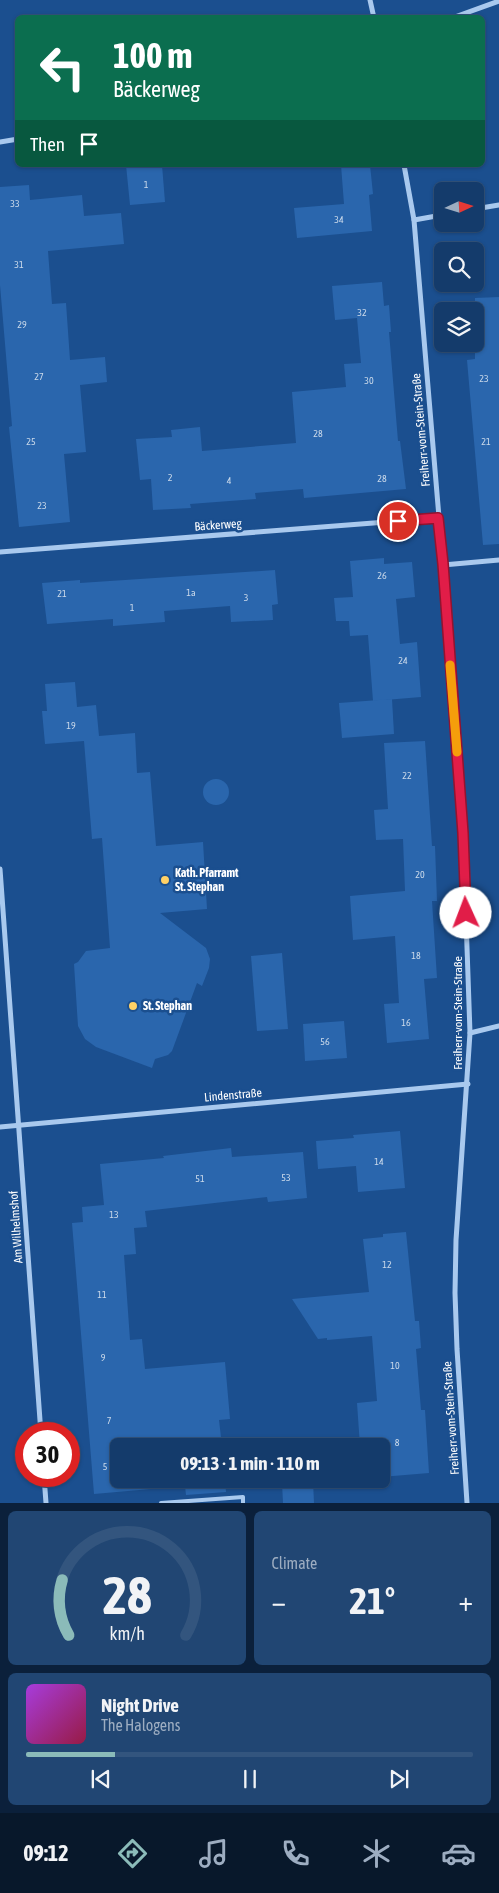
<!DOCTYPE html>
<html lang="en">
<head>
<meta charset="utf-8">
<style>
	:root { --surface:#143b6b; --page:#214673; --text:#f1f3f6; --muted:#9dadc1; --line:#33557e; --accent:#8bbbb9 }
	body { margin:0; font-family:"Asap Condensed",sans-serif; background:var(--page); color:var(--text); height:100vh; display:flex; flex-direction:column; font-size:19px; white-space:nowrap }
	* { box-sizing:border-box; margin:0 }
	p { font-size:16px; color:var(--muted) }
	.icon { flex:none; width:28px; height:28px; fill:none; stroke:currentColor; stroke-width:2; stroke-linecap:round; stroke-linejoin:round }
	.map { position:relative; height:1503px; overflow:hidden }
	.sheet { display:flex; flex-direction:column; gap:8px; padding:8px; background:#0b203b; flex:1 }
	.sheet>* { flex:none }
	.guide { position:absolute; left:15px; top:15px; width:470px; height:152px; border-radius:8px; box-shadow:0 1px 4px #0004,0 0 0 1px var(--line); background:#0b6e4f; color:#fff; overflow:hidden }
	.needle { width:32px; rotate:86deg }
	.buttons { position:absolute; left:434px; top:182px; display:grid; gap:10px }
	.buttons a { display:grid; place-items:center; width:50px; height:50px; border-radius:8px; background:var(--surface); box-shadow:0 1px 4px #0004,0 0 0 1px var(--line); font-size:25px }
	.speed { position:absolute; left:15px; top:1422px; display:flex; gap:10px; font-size:25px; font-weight:700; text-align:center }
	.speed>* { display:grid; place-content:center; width:65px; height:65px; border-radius:50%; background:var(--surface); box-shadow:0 1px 4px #0004,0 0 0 1px var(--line); line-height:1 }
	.speed .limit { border:8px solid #d22; background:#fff; color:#111 }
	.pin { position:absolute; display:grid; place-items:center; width:42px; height:42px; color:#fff; margin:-21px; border:2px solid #fff; border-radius:50%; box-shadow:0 1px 5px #0007 }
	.me { position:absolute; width:55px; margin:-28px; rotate:358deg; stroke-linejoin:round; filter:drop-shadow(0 0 4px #0008) }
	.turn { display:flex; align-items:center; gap:18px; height:105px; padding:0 15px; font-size:22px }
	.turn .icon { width:65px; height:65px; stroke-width:2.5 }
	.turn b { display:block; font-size:35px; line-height:42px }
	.then { display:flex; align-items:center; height:48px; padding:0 15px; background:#0003; gap:10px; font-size:19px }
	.big { font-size:38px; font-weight:700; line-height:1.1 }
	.sheet .widget { flex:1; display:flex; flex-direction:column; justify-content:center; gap:8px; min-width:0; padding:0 18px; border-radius:8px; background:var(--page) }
	.sheet .dial { align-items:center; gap:0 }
	.dial svg { height:130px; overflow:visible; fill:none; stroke:var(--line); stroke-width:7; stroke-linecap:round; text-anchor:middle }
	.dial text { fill:var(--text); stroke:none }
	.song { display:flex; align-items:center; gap:15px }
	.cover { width:60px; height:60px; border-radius:8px; background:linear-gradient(135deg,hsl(280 70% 55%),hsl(340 70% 35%)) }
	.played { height:5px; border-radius:2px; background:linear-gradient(90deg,var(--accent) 20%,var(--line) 20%) }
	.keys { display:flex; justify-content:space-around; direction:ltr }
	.heat { display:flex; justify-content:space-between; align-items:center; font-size:28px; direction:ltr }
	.sheet .tiles { flex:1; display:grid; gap:8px; grid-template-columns:1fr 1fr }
	.widget:last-child { grid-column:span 2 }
	.trip { position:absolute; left:110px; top:1438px; width:280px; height:50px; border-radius:8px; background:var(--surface); box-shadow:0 1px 4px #0004,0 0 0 1px var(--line); font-weight:700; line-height:50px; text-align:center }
	.dock { display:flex; height:80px; justify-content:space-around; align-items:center; background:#08182b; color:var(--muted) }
	.dock .icon { width:35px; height:35px }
	.dock .selected { color:var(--accent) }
	.dock b { font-size:22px; color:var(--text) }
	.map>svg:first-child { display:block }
	.building { fill:#2a66ad }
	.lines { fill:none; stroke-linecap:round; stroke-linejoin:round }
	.service { stroke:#a9c9ee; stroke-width:4 }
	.minor { stroke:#a9c9ee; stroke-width:5 }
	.route-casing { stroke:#92132f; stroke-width:12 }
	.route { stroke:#e11d48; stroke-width:9 }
	.slow { stroke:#f59e0b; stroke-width:9 }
	.poi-dot { fill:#ffd166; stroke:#1b4f8f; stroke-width:2 }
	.labels { text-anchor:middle; stroke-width:5; stroke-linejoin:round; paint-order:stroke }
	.number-label { font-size:10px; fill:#cad9ea }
	.street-label { font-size:12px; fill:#fff; stroke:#1b4f8f }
	.poi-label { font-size:12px; font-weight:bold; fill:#fff; stroke:#1b4f8f; text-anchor:start }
</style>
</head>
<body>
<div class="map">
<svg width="499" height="1503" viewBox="0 0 499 1503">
	<rect width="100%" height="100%" fill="#1b4f8f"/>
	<g class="building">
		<polygon points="126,165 162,165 165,202 130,205"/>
		<polygon points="341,165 370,165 373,194 369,195 372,231 297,238 294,208 344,204"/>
		<polygon points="29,185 30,200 82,195 84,216 121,213 124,244 48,251 52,304 66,303 70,360 105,357 107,382 80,385 86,452 64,454 70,522 19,527 9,427 12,426 0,285 0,187"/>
		<polygon points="382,282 384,306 389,305 391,332 389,332 398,441 400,441 406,489 304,498 303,489 255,493 256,499 190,504 191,508 153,510 151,479 140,480 136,439 172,437 171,430 200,427 202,451 296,443 292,392 346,387 344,364 361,363 357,318 335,320 332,286"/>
		<polygon points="499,297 499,544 483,545 467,360 475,359 475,298"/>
		<polygon points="384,558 384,564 412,562 415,597 396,599 400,644 417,642 421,697 373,701 368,635 350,636 349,621 336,621 334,598 353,597 350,561"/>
		<polygon points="275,570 278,604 272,605 273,620 231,622 230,606 164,611 165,622 113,626 113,619 47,624 42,583 80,580 80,583"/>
		<polygon points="75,682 77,707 96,705 99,736 135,733 137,773 150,772 156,846 203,842 207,909 160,913 206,948 210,959 209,968 202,986 197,983 172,1051 168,1055 155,1059 152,1068 96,1047 85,1039 78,1026 74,964 78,962 86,951 110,948 102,838 92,839 84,741 45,744 42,711 47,711 45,684"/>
		<polygon points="392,699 394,734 342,738 339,703"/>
		<polygon points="425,741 432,846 435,846 437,901 432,901 437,978 424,979 429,1039 387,1043 384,1004 399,1003 395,936 353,940 350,896 405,891 403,839 376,840 374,810 388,809 384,743"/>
		<circle cx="216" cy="792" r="13"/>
		<polygon points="282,953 288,1029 257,1031 251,956"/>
		<polygon points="344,1021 347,1058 305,1061 303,1024"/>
		<polygon points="400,1131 405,1188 358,1192 356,1166 318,1169 316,1141 354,1138 353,1135"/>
		<polygon points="231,1148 232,1157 303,1152 307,1198 268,1202 267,1197 145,1211 147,1227 134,1228 136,1254 124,1255 130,1340 142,1339 145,1369 225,1362 230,1419 219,1420 222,1446 119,1446 119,1479 225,1479 226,1492 186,1495 185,1486 94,1494 72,1223 83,1222 82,1207 104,1205 100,1164 164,1158 163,1156"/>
		<polygon points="406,1232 415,1321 419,1321 421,1348 416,1349 421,1410 425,1410 429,1473 381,1477 381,1446 360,1446 357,1403 377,1401 372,1336 327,1340 327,1338 318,1339 292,1299 369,1292 363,1239 383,1237 383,1234"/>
		<polygon points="313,1481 314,1503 283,1503 282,1483"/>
	</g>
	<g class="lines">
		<polyline class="service" points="161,1503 243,1497 243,1503"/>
		<g class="minor">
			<polyline points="370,0 374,18"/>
			<polyline points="452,18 499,1"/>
			<polyline points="0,142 18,139"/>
			<polyline points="404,165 414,220 443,565 463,833 470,1033 456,1240 455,1293 457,1349 467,1503"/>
			<polyline points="475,209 499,205"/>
			<polyline points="414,220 442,215"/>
			<polyline points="0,552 438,518"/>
			<polyline points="443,565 499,560"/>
			<polyline points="0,869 41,1434"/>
			<polyline points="470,1033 499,1026"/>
			<polyline points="0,1127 468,1084"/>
			<polyline points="44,1476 46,1503"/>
		</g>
	</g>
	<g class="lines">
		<defs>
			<polyline id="route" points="398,521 438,518 443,564 463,833 466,913"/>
		</defs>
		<use href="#route" class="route-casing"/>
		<use href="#route" class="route"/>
		<polyline class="slow" points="450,665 457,752"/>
	</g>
	<g class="poi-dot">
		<circle cx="165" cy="880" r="5"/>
		<circle cx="133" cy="1006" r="5"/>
	</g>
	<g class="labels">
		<g class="number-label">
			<text x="146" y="188">1</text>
			<text x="15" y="207">33</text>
			<text x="339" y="223">34</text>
			<text x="19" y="268">31</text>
			<text x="362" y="316">32</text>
			<text x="22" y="328">29</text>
			<text x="39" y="380">27</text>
			<text x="484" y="382">23</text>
			<text x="369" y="384">30</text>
			<text x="318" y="437">28</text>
			<text x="31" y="445">25</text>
			<text x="486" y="445">21</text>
			<text x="170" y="481">2</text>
			<text x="382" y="482">28</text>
			<text x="229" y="484">4</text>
			<text x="42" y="509">23</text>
			<text x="382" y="579">26</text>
			<text x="191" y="596">1a</text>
			<text x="62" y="597">21</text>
			<text x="246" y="601">3</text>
			<text x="132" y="611">1</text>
			<text x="403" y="664">24</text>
			<text x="71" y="729">19</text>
			<text x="407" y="779">22</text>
			<text x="420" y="878">20</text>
			<text x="416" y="959">18</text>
			<text x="406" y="1026">16</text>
			<text x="325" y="1045">56</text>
			<text x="379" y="1165">14</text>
			<text x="286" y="1181">53</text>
			<text x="200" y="1182">51</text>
			<text x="114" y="1218">13</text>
			<text x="387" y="1268">12</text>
			<text x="102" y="1298">11</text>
			<text x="103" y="1361">9</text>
			<text x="395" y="1369">10</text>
			<text x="109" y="1424">7</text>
			<text x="397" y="1446">8</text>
			<text x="105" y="1470">5</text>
		</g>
		<g class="street-label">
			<text transform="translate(421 430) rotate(-95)" y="4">Freiherr-vom-Stein-Straße</text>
			<text transform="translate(218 525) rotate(-4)" y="4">Bäckerweg</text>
			<text transform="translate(458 1013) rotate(-90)" y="4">Freiherr-vom-Stein-Straße</text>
			<text transform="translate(233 1095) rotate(-5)" y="4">Lindenstraße</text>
			<text transform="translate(16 1227) rotate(-94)" y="4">Am Wilhelmshof</text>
			<text transform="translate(451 1418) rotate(-94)" y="4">Freiherr-vom-Stein-Straße</text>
		</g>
		<g class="poi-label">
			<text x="175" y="877">Kath. Pfarramt<tspan x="175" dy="14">St. Stephan</tspan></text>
			<text x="143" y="1010">St. Stephan</text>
		</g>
	</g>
</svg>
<div class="buttons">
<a><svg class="needle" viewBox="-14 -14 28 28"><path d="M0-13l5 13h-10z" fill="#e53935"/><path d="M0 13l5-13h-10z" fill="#9dadc1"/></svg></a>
<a><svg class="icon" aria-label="search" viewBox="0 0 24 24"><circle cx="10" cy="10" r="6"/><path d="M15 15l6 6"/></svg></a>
<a><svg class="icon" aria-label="layers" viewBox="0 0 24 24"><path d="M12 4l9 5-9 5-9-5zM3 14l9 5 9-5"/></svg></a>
</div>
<div class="speed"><div class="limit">30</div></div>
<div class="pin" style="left:398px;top:521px;background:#d93025"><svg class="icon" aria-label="arrive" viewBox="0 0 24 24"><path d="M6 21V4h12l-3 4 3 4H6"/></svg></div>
<svg class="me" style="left:466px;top:913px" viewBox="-20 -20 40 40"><circle r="19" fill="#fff"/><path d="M0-13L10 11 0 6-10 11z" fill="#e11d48"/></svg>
<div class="trip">09:13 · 1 min · 110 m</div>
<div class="guide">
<div class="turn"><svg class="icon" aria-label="left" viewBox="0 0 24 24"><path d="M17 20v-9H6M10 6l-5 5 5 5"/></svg><div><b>100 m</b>Bäckerweg</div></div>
<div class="then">Then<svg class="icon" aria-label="arrive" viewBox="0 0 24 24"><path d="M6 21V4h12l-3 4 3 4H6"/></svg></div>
</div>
</div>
<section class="sheet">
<div class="tiles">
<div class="widget dial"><svg viewBox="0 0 100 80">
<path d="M14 69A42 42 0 1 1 86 69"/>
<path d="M14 69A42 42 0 0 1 10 35" stroke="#8bbbb9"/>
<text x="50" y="56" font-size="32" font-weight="700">28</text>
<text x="50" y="72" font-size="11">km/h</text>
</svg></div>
<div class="widget"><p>Climate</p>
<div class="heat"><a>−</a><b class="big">21°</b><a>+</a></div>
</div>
<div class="widget">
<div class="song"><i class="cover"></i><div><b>Night Drive</b><p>The Halogens</p></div></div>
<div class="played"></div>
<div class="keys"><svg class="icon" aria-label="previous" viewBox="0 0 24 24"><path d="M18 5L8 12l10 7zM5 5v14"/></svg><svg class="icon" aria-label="pause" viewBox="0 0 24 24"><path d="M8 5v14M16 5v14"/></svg><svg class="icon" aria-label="next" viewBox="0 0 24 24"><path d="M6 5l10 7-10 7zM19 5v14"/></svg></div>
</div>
</div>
</section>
<nav class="dock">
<b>09:12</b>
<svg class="icon selected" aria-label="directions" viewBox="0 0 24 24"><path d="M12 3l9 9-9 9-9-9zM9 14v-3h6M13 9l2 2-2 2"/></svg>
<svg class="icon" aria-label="music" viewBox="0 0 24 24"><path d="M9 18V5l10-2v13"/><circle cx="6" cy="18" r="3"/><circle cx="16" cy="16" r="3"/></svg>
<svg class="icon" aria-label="phone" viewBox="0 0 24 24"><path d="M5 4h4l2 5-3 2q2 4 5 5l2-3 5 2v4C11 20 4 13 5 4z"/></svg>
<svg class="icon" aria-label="climate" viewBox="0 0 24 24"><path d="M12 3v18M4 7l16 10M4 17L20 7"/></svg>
<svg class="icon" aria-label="car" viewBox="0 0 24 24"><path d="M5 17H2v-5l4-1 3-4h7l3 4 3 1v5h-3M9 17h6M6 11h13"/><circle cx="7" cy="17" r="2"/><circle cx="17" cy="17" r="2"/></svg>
</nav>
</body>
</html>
